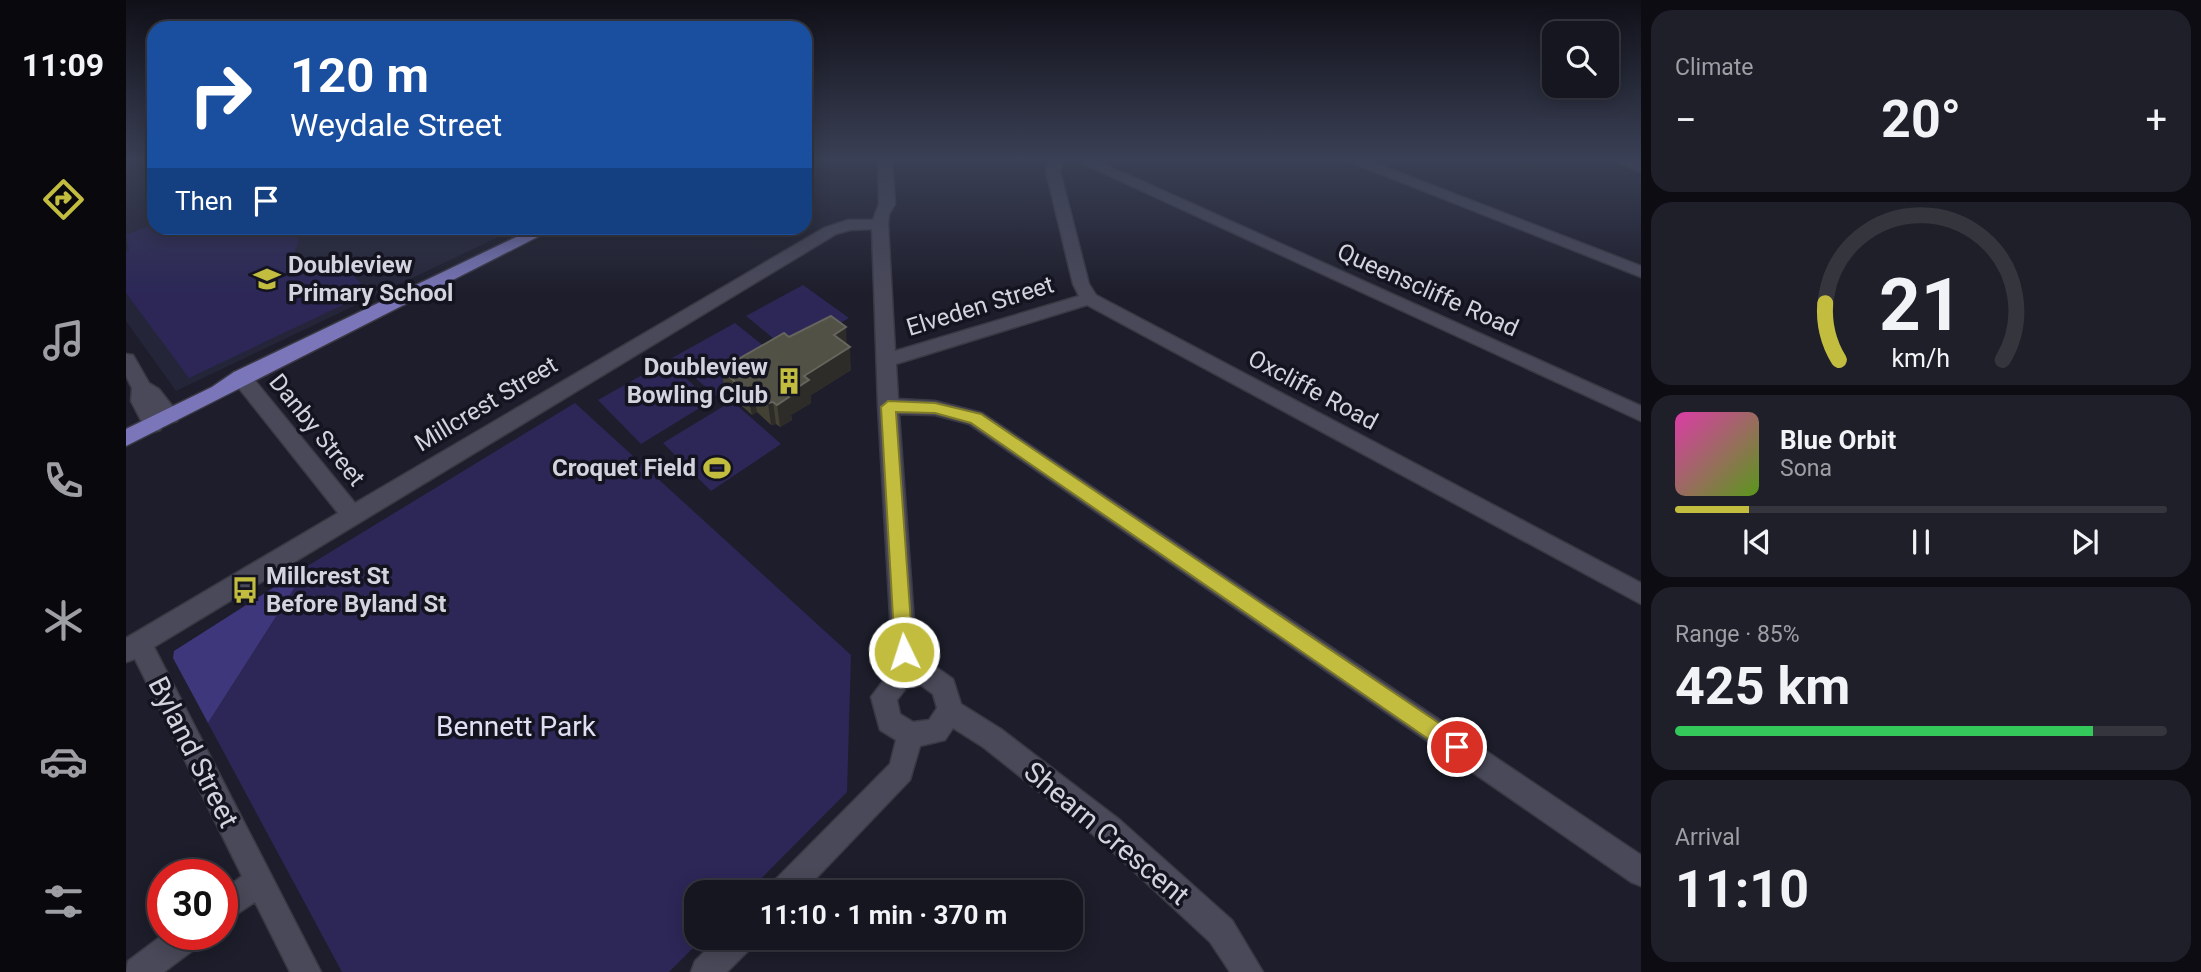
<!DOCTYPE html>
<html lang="en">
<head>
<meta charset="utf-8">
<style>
	:root { --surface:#161620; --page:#1f1f29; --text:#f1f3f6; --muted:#9e9fa5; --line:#35353e; --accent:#c3bd3f }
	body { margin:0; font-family:Roboto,sans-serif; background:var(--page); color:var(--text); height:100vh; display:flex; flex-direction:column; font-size:26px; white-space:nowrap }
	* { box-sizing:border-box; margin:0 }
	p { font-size:23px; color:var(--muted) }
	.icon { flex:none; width:38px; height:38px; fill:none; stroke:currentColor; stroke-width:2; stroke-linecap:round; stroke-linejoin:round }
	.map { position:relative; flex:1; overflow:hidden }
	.details { display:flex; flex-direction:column; gap:10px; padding:10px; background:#0c0c12; width:560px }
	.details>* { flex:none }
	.top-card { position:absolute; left:21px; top:21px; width:665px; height:214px; border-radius:21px; box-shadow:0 4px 18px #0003,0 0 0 2px var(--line); background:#1a4fa0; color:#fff; overflow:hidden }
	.fabs { position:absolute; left:1416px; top:21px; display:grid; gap:14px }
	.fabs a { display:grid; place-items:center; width:77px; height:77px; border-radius:14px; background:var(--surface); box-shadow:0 4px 18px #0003,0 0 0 2px var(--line); font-size:35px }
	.speed { position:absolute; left:21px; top:859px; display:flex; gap:14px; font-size:35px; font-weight:700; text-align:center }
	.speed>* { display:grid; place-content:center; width:91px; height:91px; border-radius:50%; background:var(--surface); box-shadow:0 4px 18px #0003,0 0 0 2px var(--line); line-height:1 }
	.speed .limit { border:10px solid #d22; background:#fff; color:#111 }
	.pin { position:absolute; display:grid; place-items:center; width:60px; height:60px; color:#fff; margin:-30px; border:4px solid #fff; border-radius:50%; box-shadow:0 2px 7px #0007 }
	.me { position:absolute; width:77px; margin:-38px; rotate:356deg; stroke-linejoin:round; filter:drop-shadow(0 0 5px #0008) }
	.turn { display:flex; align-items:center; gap:24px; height:147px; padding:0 28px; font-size:32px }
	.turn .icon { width:91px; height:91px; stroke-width:2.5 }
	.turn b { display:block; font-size:49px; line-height:60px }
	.then { display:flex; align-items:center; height:66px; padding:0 28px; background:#0003; gap:14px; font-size:26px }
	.big { font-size:52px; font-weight:700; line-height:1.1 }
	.details .card { flex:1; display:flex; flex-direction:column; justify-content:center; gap:10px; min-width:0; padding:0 24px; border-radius:21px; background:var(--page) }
	.details .dial { align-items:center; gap:0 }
	.dial svg { height:182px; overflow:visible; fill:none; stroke:var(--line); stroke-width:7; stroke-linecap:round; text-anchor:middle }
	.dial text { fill:var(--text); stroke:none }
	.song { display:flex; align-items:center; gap:21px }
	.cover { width:84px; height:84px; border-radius:10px; background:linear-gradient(135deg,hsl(320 70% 55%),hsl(90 70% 35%)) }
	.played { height:7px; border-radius:4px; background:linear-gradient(90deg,var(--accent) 15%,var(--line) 15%) }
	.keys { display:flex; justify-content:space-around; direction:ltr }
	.heat { display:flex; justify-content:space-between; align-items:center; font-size:38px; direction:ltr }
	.charge { height:10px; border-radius:5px; background:linear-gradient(90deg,#34c759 85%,var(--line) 0) }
	.trip { position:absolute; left:558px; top:880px; width:399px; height:70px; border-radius:21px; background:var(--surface); box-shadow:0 4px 18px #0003,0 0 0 2px var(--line); font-weight:700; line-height:70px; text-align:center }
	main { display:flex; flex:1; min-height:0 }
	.menu { display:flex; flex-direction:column; width:126px; justify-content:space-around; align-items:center; background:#09090d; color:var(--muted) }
	.menu .icon { width:49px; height:49px }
	.menu .current { color:var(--accent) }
	.menu b { font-size:32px; color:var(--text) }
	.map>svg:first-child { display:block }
	.built { fill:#252539 }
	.green { fill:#2c2757 }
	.water { fill:#3f377b }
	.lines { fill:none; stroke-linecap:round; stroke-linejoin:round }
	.minor-casing { stroke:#393843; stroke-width:3 }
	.major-casing { stroke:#393843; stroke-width:3 }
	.minor { fill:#494959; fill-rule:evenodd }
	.major { fill:#7a76b9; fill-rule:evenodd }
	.wall { fill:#424133 }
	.shaded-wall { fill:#2d2c28 }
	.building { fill:#525145; stroke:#66655d; stroke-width:2 }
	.route { fill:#c3bd3f; stroke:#7f7b29; stroke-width:2 }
	.labels { text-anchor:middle; stroke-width:7; stroke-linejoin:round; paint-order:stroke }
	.poi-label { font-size:24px; font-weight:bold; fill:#d3d3dd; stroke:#141421; text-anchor:start }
	.street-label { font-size:24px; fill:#d3d3dd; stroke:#141421 }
	.near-park-label { font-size:28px; fill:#e0e0f5; stroke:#141421 }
	.near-street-label { font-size:28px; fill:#d3d3dd; stroke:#141421 }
</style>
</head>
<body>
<main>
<nav class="menu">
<b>11:09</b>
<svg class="icon current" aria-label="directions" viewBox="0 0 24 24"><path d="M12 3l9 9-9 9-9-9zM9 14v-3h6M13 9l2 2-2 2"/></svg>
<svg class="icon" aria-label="music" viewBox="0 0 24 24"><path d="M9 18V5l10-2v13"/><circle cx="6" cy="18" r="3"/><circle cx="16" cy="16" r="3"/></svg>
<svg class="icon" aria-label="phone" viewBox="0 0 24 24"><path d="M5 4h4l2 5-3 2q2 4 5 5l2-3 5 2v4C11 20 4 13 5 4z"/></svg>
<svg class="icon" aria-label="climate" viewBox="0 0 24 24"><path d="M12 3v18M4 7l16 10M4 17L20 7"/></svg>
<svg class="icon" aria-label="car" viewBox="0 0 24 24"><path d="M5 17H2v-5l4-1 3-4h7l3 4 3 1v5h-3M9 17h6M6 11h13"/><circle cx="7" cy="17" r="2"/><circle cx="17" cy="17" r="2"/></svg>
<svg class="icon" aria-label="filters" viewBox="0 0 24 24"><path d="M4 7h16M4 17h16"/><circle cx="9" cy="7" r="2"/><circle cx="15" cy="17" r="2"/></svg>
</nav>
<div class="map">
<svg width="1515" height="972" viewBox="0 0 1515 972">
	<rect width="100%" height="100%" fill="#1d1d2b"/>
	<polygon class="built" points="0,159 28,159 28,228 391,228 50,391 0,321"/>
	<g class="green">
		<polygon points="28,224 28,228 161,228 173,240 169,251 174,257 213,262 244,292 63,378 0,293 0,252 3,250 0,235"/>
		<polygon points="677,285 723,318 664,352 620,316"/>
		<polygon points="609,323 654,359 590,396 546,358"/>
		<polygon points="541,361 585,401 515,444 472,400"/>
		<polygon points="606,401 655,444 585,491 537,443"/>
		<polygon points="449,403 725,655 721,792 622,892 570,892 570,938 577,938 543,972 216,972 82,723 183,565"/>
	</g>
	<polygon class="water" points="183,565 82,723 47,658 48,651"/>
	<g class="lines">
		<defs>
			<g id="minor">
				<path d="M752,159H766L769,204L763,214L762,224L769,351L953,296L947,284L920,171L924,159H938L934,171L963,284L970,295L1515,583V604L961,305L770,364L772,399L809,401L856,413L1515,855V886L1505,882L843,424L809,415L773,414L791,663L807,665L827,679L835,704L875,729L994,820L1106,920L1137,972H1104L1084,942L974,840L857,747L827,728L819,740L794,746L784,780L677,892H643L647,882L764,764L770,740L754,730L745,697L767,668L752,406L746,229L724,230L710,234L28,647L195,972H164L129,902L96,924V891L116,876L9,659L0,662V638L212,513L108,382L106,377L108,372H122L229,503L698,228L722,220H747L753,204ZM795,685L807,694L811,708L803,720L787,722L774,714L771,700L780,688Z"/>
				<polygon points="947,159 967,159 1515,406 1515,421"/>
				<polygon points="1217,159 1238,159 1515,266 1515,277"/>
				<polygon points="1484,159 1505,159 1515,163 1515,172"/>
				<path d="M0,354L7,355L23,383L33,389L54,416L51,421C41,424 37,421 31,414L37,425L34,430L27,432L20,430L5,401L6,388L0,376Z"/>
				<polygon points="38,934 78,934 74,945 38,972 0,972 2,961"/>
				<polygon points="592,938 628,938 624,949 601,972 565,972 569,961"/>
			</g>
			<polygon id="major" points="409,228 429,228 0,446 0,429 86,387 108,372"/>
		</defs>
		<use href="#minor" class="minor-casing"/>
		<use href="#major" class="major-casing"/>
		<use href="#minor" class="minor"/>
		<use href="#major" class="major"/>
	</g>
	<polygon class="wall" points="663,337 721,345 725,370 685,395 685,403 665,415 666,420 654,427 650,424 645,425 631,412 626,415 599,391 595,369"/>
	<g class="shaded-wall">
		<polygon points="720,327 721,349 724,347 725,370 685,395 685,403 665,415 666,420 654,427 651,405 678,376 708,335"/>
		<polygon points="627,390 631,412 626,415 621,393"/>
		<polygon points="647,402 650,424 645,425 642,403"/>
	</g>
	<polygon class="building" points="705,316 720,327 708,335 724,347 678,376 683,380 660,395 663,397 651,405 647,402 642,403 627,390 621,393 595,369 658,333 663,337"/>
	<linearGradient id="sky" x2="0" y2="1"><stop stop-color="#101018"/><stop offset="0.54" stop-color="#3a4055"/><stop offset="1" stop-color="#3a4055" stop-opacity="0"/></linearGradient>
	<rect width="1515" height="295" fill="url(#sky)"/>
	<polygon class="route" points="762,401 809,403 855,414 1338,740 1341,747 1338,754 1331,757 1324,754 845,423 809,413 770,412 787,652 785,657 778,660 772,657 769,652 755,407"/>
	<defs>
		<symbol id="school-bare" viewBox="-9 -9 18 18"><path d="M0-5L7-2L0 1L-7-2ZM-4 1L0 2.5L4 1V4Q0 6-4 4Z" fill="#c3bd3f" stroke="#141421" stroke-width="2.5" paint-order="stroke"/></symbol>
		<symbol id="building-bare" viewBox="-9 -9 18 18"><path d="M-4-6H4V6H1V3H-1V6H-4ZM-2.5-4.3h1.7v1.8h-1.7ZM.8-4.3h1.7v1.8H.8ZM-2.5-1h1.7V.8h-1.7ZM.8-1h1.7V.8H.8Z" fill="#c3bd3f" stroke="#141421" stroke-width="2.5" paint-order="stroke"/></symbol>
		<symbol id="stadium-bare" viewBox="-9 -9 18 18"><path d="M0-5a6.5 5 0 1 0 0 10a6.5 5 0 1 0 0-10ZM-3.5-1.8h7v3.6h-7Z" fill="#c3bd3f" stroke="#141421" stroke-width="2.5" paint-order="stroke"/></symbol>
		<symbol id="bus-bare" viewBox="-9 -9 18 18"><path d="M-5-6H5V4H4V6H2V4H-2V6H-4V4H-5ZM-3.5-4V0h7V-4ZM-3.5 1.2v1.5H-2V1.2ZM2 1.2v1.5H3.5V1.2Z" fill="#c3bd3f" stroke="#141421" stroke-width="2.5" paint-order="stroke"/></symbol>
	</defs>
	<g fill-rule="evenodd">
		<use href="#school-bare" x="122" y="260" width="38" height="38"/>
		<use href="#building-bare" x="644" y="362" width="38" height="38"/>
		<use href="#stadium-bare" x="572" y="449" width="38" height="38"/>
		<use href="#bus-bare" x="100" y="571" width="38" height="38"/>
	</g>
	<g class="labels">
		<g class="poi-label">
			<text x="162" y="273">Doubleview<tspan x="162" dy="28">Primary School</tspan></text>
			<text x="642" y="375" text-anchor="end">Doubleview<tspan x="642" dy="28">Bowling Club</tspan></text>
			<text x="570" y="476" text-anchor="end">Croquet Field</text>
			<text x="140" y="584">Millcrest St<tspan x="140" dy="28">Before Byland St</tspan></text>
		</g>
		<g class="street-label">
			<text transform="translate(1302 290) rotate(24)" y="8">Queenscliffe Road</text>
			<text transform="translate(854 306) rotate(-17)" y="8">Elveden Street</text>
			<text transform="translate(1187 390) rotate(28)" y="8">Oxcliffe Road</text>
			<text transform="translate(360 404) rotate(-31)" y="8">Millcrest Street</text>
			<text transform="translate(191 430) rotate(51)" y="8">Danby Street</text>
		</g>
		<g class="near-park-label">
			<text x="390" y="736">Bennett Park</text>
		</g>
		<g class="near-street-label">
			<text transform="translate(68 752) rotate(63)" y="10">Byland Street</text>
			<text transform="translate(981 833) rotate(40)" y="10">Shearn Crescent</text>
		</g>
	</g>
</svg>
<div class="fabs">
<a><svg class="icon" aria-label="search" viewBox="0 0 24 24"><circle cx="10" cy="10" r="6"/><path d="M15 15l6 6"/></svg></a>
</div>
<div class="speed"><div class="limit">30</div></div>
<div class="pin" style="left:1331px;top:747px;background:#d93025"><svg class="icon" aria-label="arrive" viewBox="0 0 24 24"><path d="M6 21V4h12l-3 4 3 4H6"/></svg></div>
<svg class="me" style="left:778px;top:652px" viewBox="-20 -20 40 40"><circle r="17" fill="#c3bd3f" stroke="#fff" stroke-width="3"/><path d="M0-11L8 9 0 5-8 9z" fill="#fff"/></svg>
<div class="trip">11:10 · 1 min · 370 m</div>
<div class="top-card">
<div class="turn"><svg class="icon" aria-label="right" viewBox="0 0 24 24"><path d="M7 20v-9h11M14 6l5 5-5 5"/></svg><div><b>120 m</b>Weydale Street</div></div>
<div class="then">Then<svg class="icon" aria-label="arrive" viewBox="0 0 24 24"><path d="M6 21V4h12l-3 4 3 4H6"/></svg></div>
</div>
</div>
<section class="details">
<div class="card"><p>Climate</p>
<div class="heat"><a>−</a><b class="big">20°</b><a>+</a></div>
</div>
<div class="card dial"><svg viewBox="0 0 100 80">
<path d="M14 69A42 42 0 1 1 86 69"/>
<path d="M14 69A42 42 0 0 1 8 44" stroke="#c3bd3f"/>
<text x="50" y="56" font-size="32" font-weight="700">21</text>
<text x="50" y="72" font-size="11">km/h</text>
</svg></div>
<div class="card">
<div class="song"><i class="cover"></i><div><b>Blue Orbit</b><p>Sona</p></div></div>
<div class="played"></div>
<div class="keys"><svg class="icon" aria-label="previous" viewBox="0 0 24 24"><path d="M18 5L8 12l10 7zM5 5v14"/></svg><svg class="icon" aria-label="pause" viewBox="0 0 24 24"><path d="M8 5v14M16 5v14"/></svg><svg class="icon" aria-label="next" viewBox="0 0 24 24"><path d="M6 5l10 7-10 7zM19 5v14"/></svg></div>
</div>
<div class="card"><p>Range · 85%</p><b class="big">425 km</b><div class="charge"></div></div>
<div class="card"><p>Arrival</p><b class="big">11:10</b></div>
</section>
</main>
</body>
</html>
